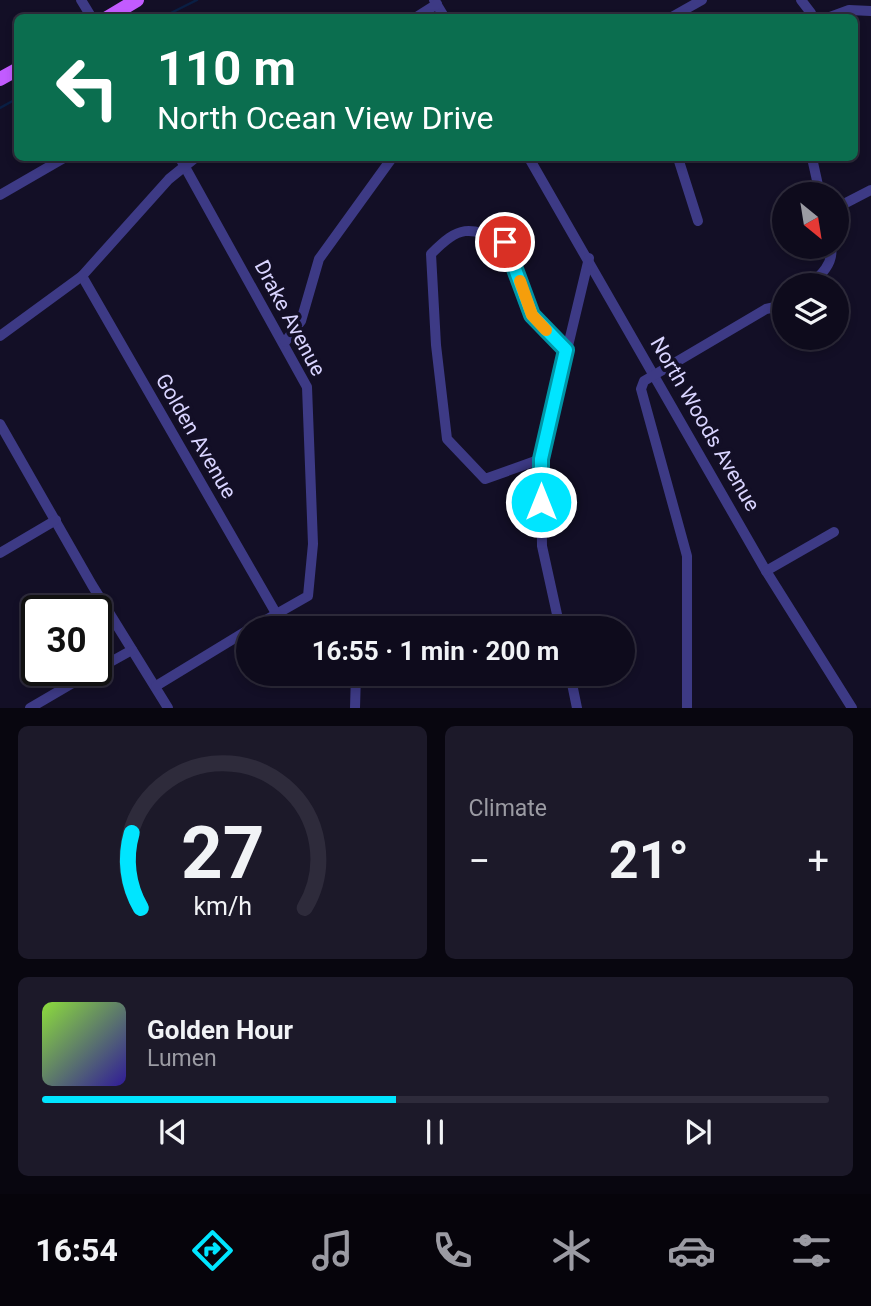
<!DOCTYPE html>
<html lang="en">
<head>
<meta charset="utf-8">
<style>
	:root { --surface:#0e0b1c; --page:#1c1929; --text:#f1f3f6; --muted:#9b9ba3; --line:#2e2b3b; --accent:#00e5ff }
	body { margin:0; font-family:Roboto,sans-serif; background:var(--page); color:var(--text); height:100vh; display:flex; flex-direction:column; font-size:26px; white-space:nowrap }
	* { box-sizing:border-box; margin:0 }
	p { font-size:23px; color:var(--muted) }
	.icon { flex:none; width:38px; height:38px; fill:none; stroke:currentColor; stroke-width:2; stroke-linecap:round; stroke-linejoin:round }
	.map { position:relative; height:708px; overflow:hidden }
	.details { display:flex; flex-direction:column; gap:18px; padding:18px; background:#08060f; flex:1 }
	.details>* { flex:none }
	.top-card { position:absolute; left:14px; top:14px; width:844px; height:147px; border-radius:10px; box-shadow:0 4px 10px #0003,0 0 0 2px var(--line); background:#0b6e4f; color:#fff; overflow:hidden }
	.needle { width:46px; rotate:150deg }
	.controls { position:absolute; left:772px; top:182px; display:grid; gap:14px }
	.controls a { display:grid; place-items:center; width:77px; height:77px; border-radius:50%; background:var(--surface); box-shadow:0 4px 10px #0003,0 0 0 2px var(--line); font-size:35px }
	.speed { position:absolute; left:21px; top:595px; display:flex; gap:14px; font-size:35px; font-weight:700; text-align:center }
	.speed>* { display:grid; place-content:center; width:91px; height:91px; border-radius:50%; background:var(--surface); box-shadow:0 4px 10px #0003,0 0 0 2px var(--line); line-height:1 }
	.speed .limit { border:4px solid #111; border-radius:10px; background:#fff; color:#111 }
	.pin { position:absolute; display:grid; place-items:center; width:60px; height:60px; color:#fff; margin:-30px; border:4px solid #fff; border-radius:50%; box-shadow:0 2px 7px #0007 }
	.me { position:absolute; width:77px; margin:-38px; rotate:0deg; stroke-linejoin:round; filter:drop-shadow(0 0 5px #0008) }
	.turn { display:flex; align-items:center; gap:24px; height:147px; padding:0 28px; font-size:32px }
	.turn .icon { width:91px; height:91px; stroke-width:2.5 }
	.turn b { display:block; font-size:49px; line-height:60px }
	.big { font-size:52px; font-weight:700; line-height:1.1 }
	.details .tile { flex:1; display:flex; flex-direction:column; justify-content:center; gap:10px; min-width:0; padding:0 24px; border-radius:10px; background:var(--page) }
	.details .dial { align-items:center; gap:0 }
	.dial svg { height:182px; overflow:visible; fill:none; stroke:var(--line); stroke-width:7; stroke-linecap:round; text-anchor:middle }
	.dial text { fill:var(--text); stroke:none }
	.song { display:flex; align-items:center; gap:21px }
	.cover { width:84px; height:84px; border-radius:10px; background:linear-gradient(135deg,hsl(90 70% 55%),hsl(250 70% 35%)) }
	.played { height:7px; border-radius:4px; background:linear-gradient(90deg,var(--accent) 45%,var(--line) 45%) }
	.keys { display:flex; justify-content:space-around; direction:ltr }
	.heat { display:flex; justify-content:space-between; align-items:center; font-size:38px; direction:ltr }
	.details .tiles { flex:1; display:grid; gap:18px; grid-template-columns:1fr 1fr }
	.tile:last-child { grid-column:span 2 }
	.trip { position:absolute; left:236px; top:616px; width:399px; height:70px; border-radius:35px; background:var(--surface); box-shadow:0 4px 10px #0003,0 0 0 2px var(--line); font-weight:700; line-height:70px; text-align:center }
	.dock { display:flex; height:112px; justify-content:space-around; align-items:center; background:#06040b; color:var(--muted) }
	.dock .icon { width:49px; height:49px }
	.dock .selected { color:var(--accent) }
	.dock b { font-size:32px; color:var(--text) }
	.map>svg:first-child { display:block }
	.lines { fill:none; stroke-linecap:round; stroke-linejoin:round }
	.stream { stroke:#0a1f44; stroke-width:2.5 }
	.minor { stroke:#3d3a85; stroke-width:10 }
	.major { stroke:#c25bff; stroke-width:14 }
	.route-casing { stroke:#0095a6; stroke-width:18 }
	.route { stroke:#00e5ff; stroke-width:12 }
	.slow { stroke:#f59e0b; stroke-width:12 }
	.labels { text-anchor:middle; stroke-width:7; stroke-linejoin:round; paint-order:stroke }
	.street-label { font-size:21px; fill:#d9d4ff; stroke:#130f26 }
</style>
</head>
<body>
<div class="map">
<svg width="871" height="708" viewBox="0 0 871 708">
	<rect width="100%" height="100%" fill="#130f26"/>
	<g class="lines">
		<g class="stream">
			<polyline points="161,18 197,0"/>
			<polyline points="0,108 18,98"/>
		</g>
		<g class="minor">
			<polyline points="81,0 92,18"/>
			<polyline points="434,0 445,18"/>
			<polyline points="801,0 811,13"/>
			<polyline points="830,17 849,10 871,11"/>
			<polyline points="415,18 437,4"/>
			<polyline points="670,18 702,0"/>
			<polyline points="180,158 307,387 313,544 308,596 252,628"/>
			<polyline points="529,158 766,571 852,708"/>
			<polyline points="678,158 698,221"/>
			<polyline points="812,158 820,194"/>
			<polyline points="0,195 64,158"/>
			<polyline points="836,208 871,190"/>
			<polyline points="82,276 277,615"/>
			<path d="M810,285C821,275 834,263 831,247"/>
			<polyline points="0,336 82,276 169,179 195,158"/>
			<polyline points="285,342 301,321 319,259 392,158"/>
			<polyline points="0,424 92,585 168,708"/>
			<path d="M541,459L485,479L447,439L436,345L431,254C460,225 468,226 505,242L532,315L566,350"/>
			<polyline points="0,553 56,520"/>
			<polyline points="766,571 834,532"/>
			<polyline points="560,628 542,546 541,459 589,258"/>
			<polyline points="96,670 132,650"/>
			<polyline points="570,674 577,708"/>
			<polyline points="156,686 248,630"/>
			<polyline points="30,708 95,670"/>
			<polyline points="355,708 356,674"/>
			<polyline points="687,708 687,556 641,389 644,381 766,309 784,305"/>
		</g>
		<g class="major">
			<polyline points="107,18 137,0"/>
			<polyline points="0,79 18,69"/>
		</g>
	</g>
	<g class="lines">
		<defs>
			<polyline id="route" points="505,242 532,315 566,350 541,459 541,502"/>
		</defs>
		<use href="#route" class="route-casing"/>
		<use href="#route" class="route"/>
		<polyline class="slow" points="520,281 532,315 546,330"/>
	</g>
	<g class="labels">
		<g class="street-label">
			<text transform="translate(290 318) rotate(62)" y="7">Drake Avenue</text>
			<text transform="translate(705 424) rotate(60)" y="7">North Woods Avenue</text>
			<text transform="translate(196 436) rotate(60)" y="7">Golden Avenue</text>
		</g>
	</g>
</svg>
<div class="controls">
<a><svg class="needle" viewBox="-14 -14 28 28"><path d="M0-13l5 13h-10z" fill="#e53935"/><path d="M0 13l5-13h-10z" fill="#9b9ba3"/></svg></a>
<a><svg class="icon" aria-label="layers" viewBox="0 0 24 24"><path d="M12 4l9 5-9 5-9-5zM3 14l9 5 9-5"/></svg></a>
</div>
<div class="speed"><div class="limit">30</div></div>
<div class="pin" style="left:505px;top:242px;background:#d93025"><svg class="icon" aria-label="arrive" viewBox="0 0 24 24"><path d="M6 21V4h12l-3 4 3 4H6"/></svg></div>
<svg class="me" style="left:541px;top:502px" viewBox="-20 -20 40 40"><circle r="17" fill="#00e5ff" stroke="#fff" stroke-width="3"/><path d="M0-11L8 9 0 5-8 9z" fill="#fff"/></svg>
<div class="trip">16:55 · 1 min · 200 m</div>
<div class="top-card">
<div class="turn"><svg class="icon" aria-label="left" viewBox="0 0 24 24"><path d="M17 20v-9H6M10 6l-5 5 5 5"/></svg><div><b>110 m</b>North Ocean View Drive</div></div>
</div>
</div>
<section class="details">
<div class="tiles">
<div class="tile dial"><svg viewBox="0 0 100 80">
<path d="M14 69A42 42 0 1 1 86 69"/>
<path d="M14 69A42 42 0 0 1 10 36" stroke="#00e5ff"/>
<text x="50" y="56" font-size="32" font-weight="700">27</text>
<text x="50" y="72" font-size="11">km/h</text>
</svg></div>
<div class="tile"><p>Climate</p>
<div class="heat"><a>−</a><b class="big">21°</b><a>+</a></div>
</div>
<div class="tile">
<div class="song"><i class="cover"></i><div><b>Golden Hour</b><p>Lumen</p></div></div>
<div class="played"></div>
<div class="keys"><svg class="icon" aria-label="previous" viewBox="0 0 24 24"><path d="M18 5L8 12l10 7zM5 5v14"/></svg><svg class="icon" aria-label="pause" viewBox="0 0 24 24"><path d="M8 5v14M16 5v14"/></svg><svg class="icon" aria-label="next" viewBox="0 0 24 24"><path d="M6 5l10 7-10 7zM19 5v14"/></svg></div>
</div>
</div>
</section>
<nav class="dock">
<b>16:54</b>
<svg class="icon selected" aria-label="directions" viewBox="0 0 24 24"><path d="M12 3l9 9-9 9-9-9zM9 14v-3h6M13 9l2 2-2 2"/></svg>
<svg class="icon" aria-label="music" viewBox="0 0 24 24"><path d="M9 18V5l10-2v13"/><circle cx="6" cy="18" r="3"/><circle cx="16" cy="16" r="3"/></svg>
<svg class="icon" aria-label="phone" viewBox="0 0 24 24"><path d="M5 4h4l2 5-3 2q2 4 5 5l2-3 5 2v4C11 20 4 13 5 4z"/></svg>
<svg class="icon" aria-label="climate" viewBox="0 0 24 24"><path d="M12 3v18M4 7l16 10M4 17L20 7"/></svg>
<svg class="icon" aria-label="car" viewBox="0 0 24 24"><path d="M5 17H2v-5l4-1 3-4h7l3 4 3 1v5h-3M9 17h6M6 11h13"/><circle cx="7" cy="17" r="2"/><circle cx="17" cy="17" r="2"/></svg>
<svg class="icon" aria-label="filters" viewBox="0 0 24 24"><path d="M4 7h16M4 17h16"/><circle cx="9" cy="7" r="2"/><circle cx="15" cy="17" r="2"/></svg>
</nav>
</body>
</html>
